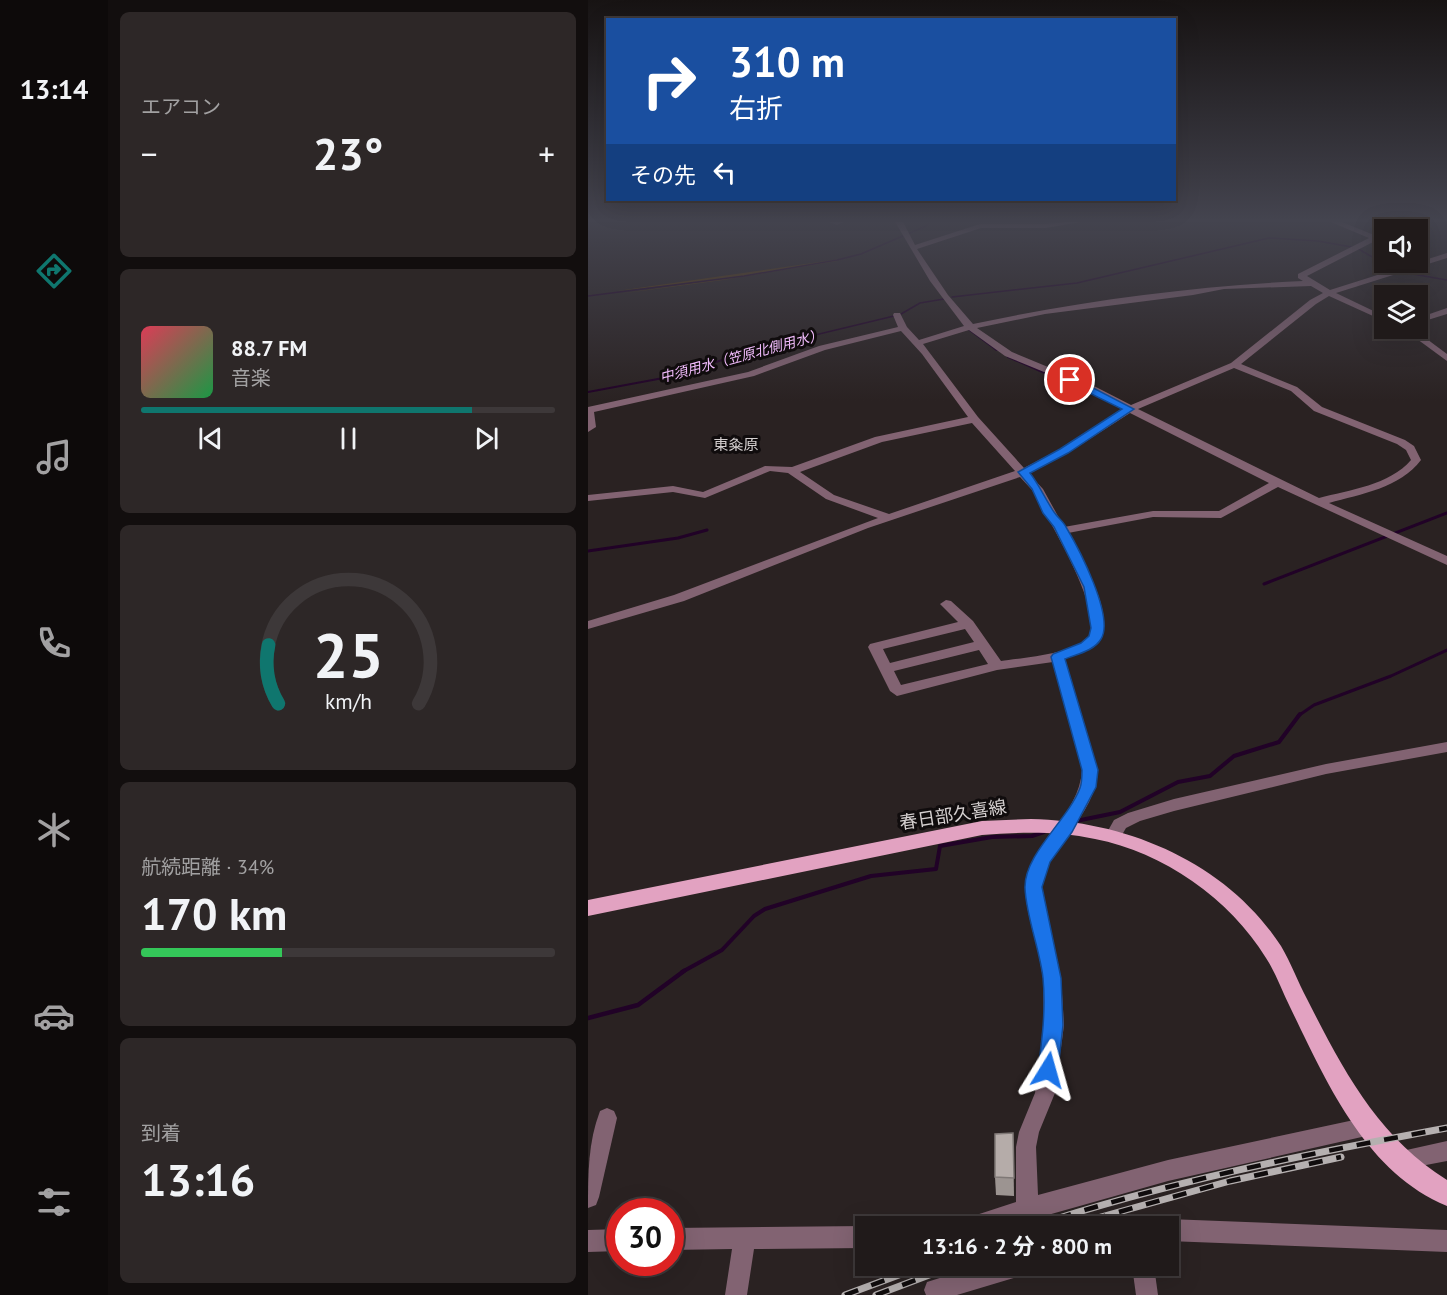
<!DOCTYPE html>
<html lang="ja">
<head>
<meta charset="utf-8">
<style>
	:root { --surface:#201a1a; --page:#2d2727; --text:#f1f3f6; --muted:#a2a1a2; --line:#3d3839; --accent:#0f766e }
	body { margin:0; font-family:"PT Sans","Noto Sans JP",sans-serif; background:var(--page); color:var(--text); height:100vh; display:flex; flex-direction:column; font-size:22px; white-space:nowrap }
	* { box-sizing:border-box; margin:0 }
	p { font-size:20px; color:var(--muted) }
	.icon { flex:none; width:33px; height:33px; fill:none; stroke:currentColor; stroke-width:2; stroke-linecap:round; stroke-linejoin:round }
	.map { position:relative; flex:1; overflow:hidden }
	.sheet { display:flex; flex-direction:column; gap:12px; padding:12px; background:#120e0e; width:480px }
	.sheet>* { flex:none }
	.hud { position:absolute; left:18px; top:18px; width:570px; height:183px; border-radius:0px; box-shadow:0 6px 24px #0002,0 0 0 2px var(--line); background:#1a4fa0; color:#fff; overflow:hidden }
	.tools { position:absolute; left:786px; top:219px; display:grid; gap:12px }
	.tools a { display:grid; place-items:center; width:54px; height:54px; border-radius:0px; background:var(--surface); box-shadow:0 6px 24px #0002,0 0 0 2px var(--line); font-size:30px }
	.speed { position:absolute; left:18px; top:1198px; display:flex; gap:12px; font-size:30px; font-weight:700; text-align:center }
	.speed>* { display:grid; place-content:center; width:78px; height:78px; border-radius:50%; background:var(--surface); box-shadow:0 6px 24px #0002,0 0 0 2px var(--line); line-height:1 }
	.speed .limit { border:9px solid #d22; background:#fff; color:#111 }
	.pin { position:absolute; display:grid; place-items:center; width:51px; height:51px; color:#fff; margin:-26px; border:3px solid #fff; border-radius:50%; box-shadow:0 2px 6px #0007 }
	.me { position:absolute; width:66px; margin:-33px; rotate:8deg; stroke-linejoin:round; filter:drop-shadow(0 0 4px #0008) }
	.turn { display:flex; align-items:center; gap:21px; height:126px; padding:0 24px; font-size:27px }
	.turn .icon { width:78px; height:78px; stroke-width:2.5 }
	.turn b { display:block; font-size:42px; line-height:51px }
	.then { display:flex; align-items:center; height:57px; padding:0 24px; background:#0003; gap:12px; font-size:22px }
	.big { font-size:45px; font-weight:700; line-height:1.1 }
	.sheet .widget { flex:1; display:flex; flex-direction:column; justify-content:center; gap:9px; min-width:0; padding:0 21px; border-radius:9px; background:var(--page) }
	.sheet .dial { align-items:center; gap:0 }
	.dial svg { height:156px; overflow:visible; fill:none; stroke:var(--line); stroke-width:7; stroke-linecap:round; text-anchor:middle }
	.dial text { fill:var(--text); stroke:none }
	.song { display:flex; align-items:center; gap:18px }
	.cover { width:72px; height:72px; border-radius:9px; background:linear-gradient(135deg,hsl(350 70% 55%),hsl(140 70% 35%)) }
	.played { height:6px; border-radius:3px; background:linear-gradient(90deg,var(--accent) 80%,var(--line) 80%) }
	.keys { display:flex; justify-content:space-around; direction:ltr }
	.heat { display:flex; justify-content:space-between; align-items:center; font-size:33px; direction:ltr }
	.charge { height:9px; border-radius:4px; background:linear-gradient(90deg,#34c759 34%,var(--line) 0) }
	.trip { position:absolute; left:267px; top:1216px; width:324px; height:60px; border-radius:0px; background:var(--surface); box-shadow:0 6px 24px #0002,0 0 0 2px var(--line); font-weight:700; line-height:60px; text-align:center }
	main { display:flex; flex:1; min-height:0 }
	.menu { display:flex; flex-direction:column; width:108px; justify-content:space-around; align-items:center; background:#0d0a0a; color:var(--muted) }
	.menu .icon { width:42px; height:42px }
	.menu .on { color:var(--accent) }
	.menu b { font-size:27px; color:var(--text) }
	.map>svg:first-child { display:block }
	.green { fill:#54370b }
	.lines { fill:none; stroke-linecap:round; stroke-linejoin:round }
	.stream-far4 { stroke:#210227; stroke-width:1.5 }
	.stream-far3 { stroke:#210227; stroke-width:2 }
	.stream-far2 { stroke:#210227; stroke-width:3 }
	.stream-far1 { stroke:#210227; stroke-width:4 }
	.stream { stroke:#210227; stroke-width:4.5 }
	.minor { fill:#826372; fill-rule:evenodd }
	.major { fill:#e2a2c1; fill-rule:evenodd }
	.rail-casing { stroke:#b5b0b0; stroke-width:7 }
	.rail { stroke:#100c0d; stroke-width:4.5; stroke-dasharray:14; stroke-linecap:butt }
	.wall { fill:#9c9491 }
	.building { fill:#b5aca9; stroke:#7f7876; stroke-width:1.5 }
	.route { fill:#1a73e8; stroke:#114b97; stroke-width:1.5 }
	.labels { text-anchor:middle; stroke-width:6; stroke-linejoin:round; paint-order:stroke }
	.far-water-label { font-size:14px; font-style:italic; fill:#f2bcfd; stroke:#100c0d }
	.far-quarter-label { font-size:15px; fill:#d5d0d0; stroke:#100c0d }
	.near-street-label { font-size:18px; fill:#d5d0d0; stroke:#100c0d }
</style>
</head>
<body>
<main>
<nav class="menu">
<b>13:14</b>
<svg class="icon on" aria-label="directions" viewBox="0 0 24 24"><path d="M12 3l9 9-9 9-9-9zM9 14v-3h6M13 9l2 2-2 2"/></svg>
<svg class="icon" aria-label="music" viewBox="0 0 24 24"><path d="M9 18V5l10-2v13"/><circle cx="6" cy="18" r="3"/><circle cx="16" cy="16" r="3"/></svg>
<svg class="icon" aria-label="phone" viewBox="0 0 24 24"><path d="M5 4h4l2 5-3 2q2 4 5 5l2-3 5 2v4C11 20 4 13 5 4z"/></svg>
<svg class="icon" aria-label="climate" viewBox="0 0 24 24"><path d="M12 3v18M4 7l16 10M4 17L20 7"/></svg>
<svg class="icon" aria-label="car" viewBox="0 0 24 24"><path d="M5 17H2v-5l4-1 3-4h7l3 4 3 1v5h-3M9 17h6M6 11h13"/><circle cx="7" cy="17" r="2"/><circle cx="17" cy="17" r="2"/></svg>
<svg class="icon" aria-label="filters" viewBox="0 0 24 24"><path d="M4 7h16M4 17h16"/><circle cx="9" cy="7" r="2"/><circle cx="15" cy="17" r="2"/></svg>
</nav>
<section class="sheet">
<div class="widget"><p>エアコン</p>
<div class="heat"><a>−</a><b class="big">23°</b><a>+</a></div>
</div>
<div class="widget">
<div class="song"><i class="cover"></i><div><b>88.7 FM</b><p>音楽</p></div></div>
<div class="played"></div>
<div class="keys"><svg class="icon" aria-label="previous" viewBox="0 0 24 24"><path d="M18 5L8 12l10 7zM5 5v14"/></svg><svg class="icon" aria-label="pause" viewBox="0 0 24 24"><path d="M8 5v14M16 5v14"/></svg><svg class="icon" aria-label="next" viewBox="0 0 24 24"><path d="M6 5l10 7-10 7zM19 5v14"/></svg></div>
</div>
<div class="widget dial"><svg viewBox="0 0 100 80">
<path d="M14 69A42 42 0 1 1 86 69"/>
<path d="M14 69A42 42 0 0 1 9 39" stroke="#0f766e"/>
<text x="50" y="56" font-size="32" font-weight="700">25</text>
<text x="50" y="72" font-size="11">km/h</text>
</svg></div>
<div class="widget"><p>航続距離 · 34%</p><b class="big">170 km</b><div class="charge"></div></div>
<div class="widget"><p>到着</p><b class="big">13:16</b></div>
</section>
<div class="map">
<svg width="859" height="1295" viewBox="0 0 859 1295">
	<rect width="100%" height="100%" fill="#2a2222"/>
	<polygon class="green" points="252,259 248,261 255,260 135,280 30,294 120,281 29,291"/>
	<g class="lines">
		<g class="stream-far4">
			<polyline points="813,272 859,280"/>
			<polyline points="0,296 156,276 249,260 273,254 338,226 343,220"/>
			<polyline points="364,297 489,283 681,238 730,241 769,248 806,270"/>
			<polyline points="313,314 332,303 356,299"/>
			<polyline points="381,330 408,350"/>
			<polyline points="165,350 306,316"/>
		</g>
		<g class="stream-far3">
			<polyline points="406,348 409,350"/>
			<polyline points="420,357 520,401"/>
			<polyline points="0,392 86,376 170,348"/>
		</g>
		<g class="stream-far2">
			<polyline points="0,551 90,538 119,530"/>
			<polyline points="676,584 859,513"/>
			<polyline points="710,716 726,705 803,676 859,650"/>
		</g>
		<g class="stream-far1">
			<polyline points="488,821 532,812 590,782 622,776 646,756 691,742 712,714"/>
			<polyline points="94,972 134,950 166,916 177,909 283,876 348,869 352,846 404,837 444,836 456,832"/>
		</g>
		<polyline class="stream" points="0,1018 50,1005 96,971"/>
		<g class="minor">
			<polygon points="235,220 260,220 249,225"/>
			<path d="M306,220H314L327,245L392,224H458L504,220L458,228H393L329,249L360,295L385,324C492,301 606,286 715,281L710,278V274L781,238L738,220H749L786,235L795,230L805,220H813L804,230H796V235L793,237V241H787L719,276L742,290L859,253V258L748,293L796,316V321L741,296L728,304L653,364L709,387L734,407L817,440L826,446L833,460C812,488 773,494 741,503L859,556V565L690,487L633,518L565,517L480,533C492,556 527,613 513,638C507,651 489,654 477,659L510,770C507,818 460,844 454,887L473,978L476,1025L467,1093L451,1132L448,1147L450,1195L580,1160L780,1117L787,1120L790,1127L787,1134L580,1181L417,1227H373L376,1219L428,1202V1147L431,1132L447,1093L456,1025L455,978L438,887C444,842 491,816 494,770L465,662L409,670L309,696L302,691L280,647L282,644L370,622L352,604L358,600L363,601L385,621L413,661C433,658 487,654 500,637C518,613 458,515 444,490L432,477L280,528L96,601L0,629V621L86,595L290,518L238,499L200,473L182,471L117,498L85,492L0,501V495L85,486L115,492L177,466L204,467L287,437L380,417L334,354L313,331L237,350L166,376L6,412L8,427L0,432V407L160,372L231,346L310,327L305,315L306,313H312L319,327L331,340L376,326L342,281ZM723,286L735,293L722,300L643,363L543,405L506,386L424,352L389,328L457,314L605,295L636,289ZM381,330L417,356L500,390L535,409L472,449L436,468L390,417L335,344ZM646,368L703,391L726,411L809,444L818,450L823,460C802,485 761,490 731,498L550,409ZM542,413L681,483L631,511H565L476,527L455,489L441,474L480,453ZM384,423L427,471L301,514L246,495L212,472L294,442ZM377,629L386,642L302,663L295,649ZM391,650L400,664L313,685L306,671Z"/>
			<polygon points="859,308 859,314 830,323 830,318"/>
			<polygon points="814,328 824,328 859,354 859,361"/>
			<polygon points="859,742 859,752 738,774 586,811 552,821 538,828 531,840 525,842 519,840 517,836 526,820 540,813 586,799 738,764"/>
			<path d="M19,1108L26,1111L29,1118L11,1197L8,1205L0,1208C0,1175 0,1142 12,1111Z"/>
			<polygon points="859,1141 859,1161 812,1170 805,1167 802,1160 805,1153"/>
			<polygon points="580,1219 859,1230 859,1252 580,1241 580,1227 570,1227 572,1222"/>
			<polygon points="278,1226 281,1227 278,1227 278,1248 166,1249 159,1295 137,1295 144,1249 82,1250 82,1228"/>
			<polygon points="32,1229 32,1251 0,1252 0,1230"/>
			<polygon points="390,1266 440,1266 437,1274 429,1277 369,1295 338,1295 336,1290 339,1282"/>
			<polygon points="544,1266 566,1266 570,1295 548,1295"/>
		</g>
		<path class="major" d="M443,819C540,821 639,863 693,946C703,963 710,982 719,999C755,1070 790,1137 859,1180V1206C777,1172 738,1081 702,1007C694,991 688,973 678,958C642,899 575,852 507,839C470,831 432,832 394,835L0,916V900L394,821Z"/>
		<defs>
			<g id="rail">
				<path d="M443,1227C579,1182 718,1154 859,1128"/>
				<polyline points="477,1227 642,1181 753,1157"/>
				<polyline points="257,1295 335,1266"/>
				<polyline points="288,1295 365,1266"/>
			</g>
		</defs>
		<use href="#rail" class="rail-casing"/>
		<use href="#rail" class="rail"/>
	</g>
	<polygon class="wall" points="425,1133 426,1196 408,1195 407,1177"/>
	<polygon class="building" points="425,1133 426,1178 407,1177 407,1134"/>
	<linearGradient id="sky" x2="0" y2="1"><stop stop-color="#171313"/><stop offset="0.55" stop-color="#44444f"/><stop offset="1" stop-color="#44444f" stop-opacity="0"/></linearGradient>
	<rect width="859" height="401" fill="url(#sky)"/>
	<path class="route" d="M479,378H486L546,409L480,453L442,473C452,486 457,499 466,512C470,518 475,521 478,527C490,547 527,617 513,639C506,651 489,654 477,659L510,770L508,787L484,832L462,862L454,887L473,978L475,1025L470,1070L467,1077L460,1079L453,1077L450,1070C454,1040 458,1010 455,978C452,950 438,916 437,888C436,854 480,820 492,788C494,783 494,775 494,770L463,657L465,654L493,643L501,636L503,628L496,587L466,527L455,513L444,489L430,472L472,449L534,409L479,382Z"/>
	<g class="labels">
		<g class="far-water-label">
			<text transform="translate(153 356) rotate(-15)" y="5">中須用水（笠原北側用水）</text>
		</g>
		<g class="far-quarter-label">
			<text x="148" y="450">東粂原</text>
		</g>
		<g class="near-street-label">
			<text transform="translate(365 815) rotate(-9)" y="6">春日部久喜線</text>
		</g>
	</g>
</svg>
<div class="tools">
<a><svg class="icon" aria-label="sound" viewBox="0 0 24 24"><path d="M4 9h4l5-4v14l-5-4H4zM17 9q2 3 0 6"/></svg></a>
<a><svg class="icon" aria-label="layers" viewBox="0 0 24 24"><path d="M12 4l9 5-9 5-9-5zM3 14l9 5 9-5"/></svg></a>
</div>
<div class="speed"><div class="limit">30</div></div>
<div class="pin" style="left:482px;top:380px;background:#d93025"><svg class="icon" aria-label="arrive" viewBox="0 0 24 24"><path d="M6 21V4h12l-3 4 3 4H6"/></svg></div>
<svg class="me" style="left:460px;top:1070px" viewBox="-20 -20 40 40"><path d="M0-17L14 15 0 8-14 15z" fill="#1a73e8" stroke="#fff" stroke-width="4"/></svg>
<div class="trip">13:16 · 2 分 · 800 m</div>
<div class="hud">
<div class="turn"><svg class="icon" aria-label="right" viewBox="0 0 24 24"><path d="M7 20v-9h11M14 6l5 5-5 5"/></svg><div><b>310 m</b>右折</div></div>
<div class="then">その先<svg class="icon" aria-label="left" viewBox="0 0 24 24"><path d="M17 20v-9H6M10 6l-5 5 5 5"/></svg></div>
</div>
</div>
</main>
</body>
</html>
